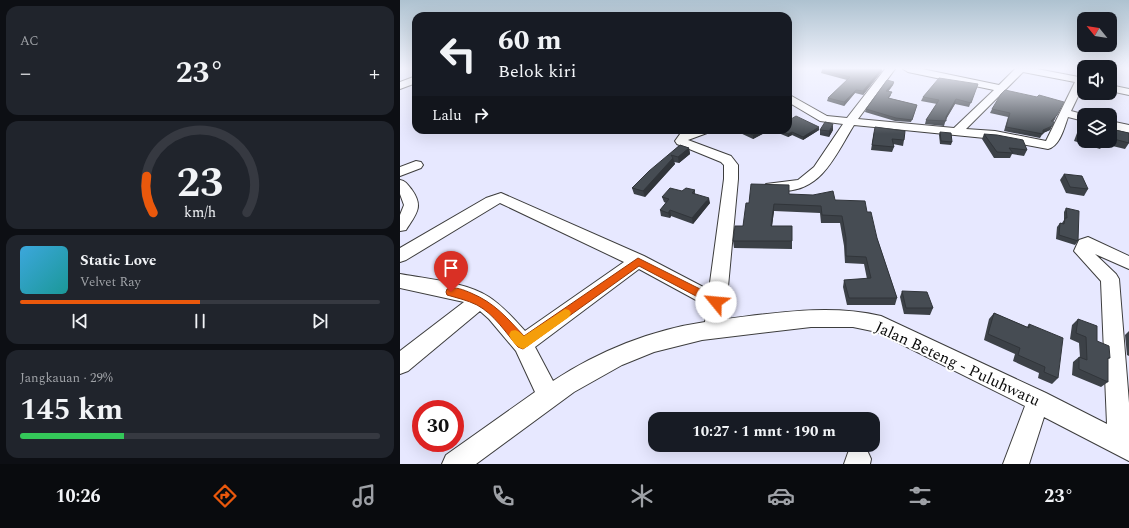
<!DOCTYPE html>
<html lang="id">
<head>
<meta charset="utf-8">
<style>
	:root { --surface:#171b24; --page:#20242c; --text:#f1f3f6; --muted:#9ea1a6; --line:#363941; --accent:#ea580c }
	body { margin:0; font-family:Spectral,serif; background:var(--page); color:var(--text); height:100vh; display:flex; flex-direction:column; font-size:15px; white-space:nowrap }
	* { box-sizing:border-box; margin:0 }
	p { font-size:13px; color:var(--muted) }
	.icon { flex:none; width:22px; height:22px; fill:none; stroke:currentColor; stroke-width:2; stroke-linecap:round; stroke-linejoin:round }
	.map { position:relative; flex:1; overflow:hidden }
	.side { display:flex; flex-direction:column; gap:6px; padding:6px; background:#0d0f14; width:400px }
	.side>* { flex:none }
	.banner { position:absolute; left:12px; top:12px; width:380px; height:122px; border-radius:12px; box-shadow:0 4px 16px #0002; background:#171b24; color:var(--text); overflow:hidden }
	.needle { width:26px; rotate:300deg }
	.tools { position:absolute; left:677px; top:12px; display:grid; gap:8px }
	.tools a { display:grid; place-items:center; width:40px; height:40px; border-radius:8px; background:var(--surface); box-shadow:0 4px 16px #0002; font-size:20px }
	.speed { position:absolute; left:12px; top:400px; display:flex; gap:8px; font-size:20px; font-weight:700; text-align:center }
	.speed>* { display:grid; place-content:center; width:52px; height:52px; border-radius:50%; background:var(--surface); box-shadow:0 4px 16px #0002; line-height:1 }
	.speed .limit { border:6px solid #d22; background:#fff; color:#111 }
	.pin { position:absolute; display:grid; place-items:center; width:34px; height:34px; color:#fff; margin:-41px -17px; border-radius:50% 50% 50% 0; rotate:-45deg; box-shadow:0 0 4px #0007 }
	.pin .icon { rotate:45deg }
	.me { position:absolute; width:44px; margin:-22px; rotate:298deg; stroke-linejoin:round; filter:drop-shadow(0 0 3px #0008) }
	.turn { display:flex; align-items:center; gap:14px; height:84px; padding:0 20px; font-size:18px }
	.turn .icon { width:52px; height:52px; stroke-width:2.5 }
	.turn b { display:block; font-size:28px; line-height:34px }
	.then { display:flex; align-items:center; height:38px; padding:0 20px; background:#0003; gap:8px; font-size:15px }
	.big { font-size:30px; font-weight:700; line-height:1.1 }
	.side .card { flex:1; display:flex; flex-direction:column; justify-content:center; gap:6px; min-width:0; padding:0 14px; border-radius:12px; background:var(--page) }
	.side .dial { align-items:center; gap:0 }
	.dial svg { height:104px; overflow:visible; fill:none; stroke:var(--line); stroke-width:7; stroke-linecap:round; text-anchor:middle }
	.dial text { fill:var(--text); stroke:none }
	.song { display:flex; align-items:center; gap:12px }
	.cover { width:48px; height:48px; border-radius:6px; background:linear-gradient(135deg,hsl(200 70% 55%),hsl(180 70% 35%)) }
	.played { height:4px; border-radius:2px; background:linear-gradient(90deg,var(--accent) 50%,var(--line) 50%) }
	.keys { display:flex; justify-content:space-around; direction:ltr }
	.heat { display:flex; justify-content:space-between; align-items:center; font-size:22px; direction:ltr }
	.charge { height:6px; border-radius:3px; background:linear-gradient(90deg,#34c759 29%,var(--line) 0) }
	.trip { position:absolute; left:248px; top:412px; width:232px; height:40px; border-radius:12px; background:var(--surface); box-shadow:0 4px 16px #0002; font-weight:700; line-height:40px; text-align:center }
	.dock { display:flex; height:64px; justify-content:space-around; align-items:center; background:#090b0e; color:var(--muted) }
	.dock .icon { width:28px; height:28px }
	.dock .active { color:var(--accent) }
	.dock b { font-size:18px; color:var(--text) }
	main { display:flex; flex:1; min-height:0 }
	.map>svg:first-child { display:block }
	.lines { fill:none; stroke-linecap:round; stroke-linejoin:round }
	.minor-casing { stroke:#3d3d3d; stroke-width:2 }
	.minor { fill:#fff; fill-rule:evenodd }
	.wall { fill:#3c4147 }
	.shaded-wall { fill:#31353a }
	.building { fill:#464c53; stroke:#31353a }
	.route { fill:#ea580c; stroke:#983908 }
	.slow { fill:#f59e0b }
	.labels { text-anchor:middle; stroke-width:4; stroke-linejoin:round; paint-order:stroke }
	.near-street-label { font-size:16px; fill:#0a0a0a; stroke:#fff }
</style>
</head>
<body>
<main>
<section class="side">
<div class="card"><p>AC</p>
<div class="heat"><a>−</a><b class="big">23°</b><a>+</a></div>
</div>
<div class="card dial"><svg viewBox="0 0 100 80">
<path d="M14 69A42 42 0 1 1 86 69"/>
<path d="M14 69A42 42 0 0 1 9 41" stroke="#ea580c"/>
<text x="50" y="56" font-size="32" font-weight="700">23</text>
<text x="50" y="72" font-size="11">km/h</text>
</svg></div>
<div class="card">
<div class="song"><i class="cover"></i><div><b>Static Love</b><p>Velvet Ray</p></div></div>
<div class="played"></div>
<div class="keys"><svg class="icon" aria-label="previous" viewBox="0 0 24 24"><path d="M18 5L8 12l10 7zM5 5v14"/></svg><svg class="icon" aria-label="pause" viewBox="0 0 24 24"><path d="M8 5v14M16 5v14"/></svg><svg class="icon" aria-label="next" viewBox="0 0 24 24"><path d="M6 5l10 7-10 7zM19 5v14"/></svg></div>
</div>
<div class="card"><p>Jangkauan · 29%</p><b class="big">145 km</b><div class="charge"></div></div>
</section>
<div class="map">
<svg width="729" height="464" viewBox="0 0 729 464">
	<rect width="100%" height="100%" fill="#e7e8ff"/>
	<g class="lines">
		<defs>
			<g id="minor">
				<path d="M485,69H495L458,119L554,128L594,90L508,72L503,69H522L599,85L615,69H637L684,78V84L671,111L686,115H684V121L668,117C664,128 660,146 648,149L595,139L454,125C436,154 423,189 385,191C378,191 372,192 366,190L364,187L366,184L398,180L414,167L443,124L420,121L388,102V94L427,116L447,118ZM623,72L675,82L646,141L595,131L566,129Z"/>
				<polygon points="16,76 16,83 0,89 0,82"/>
				<polygon points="710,85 729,89 729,95 710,91"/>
				<polygon points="710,121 729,125 729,133 710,128"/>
				<path d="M292,130H309L307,133L288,140L331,156L338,165V179L325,319C377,313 429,304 481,316L646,393L707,424L701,281L674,251L679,240L688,237L729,256V269L695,254L716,274L719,279L729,403V461L644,417L629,464H603L625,406L477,332L453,327H411L302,340L254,352L222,365L174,392L76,464H42L46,455L135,392L116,351L89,319L80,311L8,371L0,374V351L64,302L0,288V274C27,279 66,282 89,297C103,306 114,319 125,331L224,262L100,203L6,260L0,262V248L86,198L101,193L244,256L309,290L324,179V165L321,162L277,144L275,141L280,134ZM239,269L307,306L305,322C251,330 199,351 153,381L135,347Z"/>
				<polygon points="16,161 21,162 23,165 21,168 0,176 0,167"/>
				<path d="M0,180C6,181 8,185 12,190C24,207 16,214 6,230L0,231V215L4,205L0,194Z"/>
				<polygon points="458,446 467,450 471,459 470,464 444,464 449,450"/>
			</g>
		</defs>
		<use href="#minor" class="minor-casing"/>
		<use href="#minor" class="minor"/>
	</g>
	<g class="wall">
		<polygon points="422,70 482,71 463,95 455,93 444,106 427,101 428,98 447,80 421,73"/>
		<polygon points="494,82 493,85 488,92 491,95 489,98 517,105 511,122 495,121 465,112 466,109"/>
		<polygon points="578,84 569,107 555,104 546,119 544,126 525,124 526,120 537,104 521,101 523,97"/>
		<polygon points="637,97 655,119 653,122 650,130 643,133 640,138 604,131 608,117 590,113 592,109"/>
		<polygon points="684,124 684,141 710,141 710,129 729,143 725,149 704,144 700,149 674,141 677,133 680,127 682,128"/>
		<polygon points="419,127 419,130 403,140 392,135 388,137 376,132 376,130 388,130"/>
		<polygon points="336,130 370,130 353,139 336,131"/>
		<polygon points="420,130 433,130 429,137 420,135"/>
		<polygon points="474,132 504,140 503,146 493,144 494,147 492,152 471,150"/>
		<polygon points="540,132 552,142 551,145 540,144 539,135"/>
		<polygon points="584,134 627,150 624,156 612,154 610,158 594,158 582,139"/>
		<polygon points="280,145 289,148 290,154 279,163 274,162 275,164 245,197 234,194 232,188"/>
		<polygon points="664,174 688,189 684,196 666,193 660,180"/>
		<polygon points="295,190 295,194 310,203 293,224 271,216 270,218 261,216 260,210 266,203 264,202 262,197 282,191"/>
		<polygon points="389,194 435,200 467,212 477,238 497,298 495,305 447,305 443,287 444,280 467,279 464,264 445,263 444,246 440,223 421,223 420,213 374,211 372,226 392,241 392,249 334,248 333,241 343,226 349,203"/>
		<polygon points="666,208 678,241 675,245 656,239 657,227 660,223 662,223 664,220 664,212"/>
		<polygon points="502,291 533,308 530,315 504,314 500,297"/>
		<polygon points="594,313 627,327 629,324 658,378 652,384 638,378 639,373 613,361 615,354 584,340 589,319"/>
		<polygon points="678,319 710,358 708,359 708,382 701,387 672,375 673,362 679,357 680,357 679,343 670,339 672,325"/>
		<polygon points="729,331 729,356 727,355 725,335"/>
	</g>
	<g class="shaded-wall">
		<polygon points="481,69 482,69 482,71 463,95 463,91"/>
		<polygon points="494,82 493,85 486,94 486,91"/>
		<polygon points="456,90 455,93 444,106 444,102"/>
		<polygon points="556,99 555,104 545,121 546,117"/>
		<polygon points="657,115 655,119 649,125 651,121"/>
		<polygon points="433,124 433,130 429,137 429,131"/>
		<polygon points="652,126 650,130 641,134 643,130"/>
		<polygon points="419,127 419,130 403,140 403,137"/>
		<polygon points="363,130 370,130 353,139 353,135"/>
		<polygon points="392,132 392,135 388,137 388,134"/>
		<polygon points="289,148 290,154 279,163 278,157"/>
		<polygon points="273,158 275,164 245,197 243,191"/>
		<polygon points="309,198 310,203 293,224 292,218"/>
		<polygon points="374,204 374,211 371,233 371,226"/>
		<polygon points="270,210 271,216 270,218 268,213"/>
	</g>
	<g class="building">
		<polygon points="423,69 481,69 463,91 456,90 444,102 428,98 450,77 422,70"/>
		<polygon points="539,78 578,84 571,103 556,99 546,117 546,121 526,120 539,100 523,97"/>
		<polygon points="487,80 494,82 486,91 492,92 488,98 517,105 512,120 496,118 466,109"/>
		<polygon points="605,90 637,97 639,95 664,102 657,115 651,121 654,122 652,126 643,130 643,134 606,127 610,113 592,109 601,94"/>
		<polygon points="396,116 419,127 403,137 392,132 388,134 379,130 388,130 388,121"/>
		<polygon points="425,122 433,124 429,131 420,130"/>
		<polygon points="684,125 684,137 678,135 680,127 684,128"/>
		<polygon points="475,127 505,131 504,140 492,139 494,147 472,145"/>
		<polygon points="710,129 729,133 729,143 710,138"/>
		<polygon points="342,130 363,130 353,135"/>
		<polygon points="540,132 551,133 552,142 541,141"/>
		<polygon points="584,134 597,135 623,140 627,150 609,148 613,153 597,152"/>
		<polygon points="698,141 705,141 704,143"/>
		<polygon points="280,145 289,148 278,157 271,155 273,158 243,191 232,188 249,171"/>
		<polygon points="664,174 682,176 688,189 670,187"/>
		<polygon points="351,184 389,185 389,194 413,195 433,191 435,200 465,201 467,212 471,212 477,238 497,298 449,298 444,280 471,278 466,257 446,256 446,238 442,216 422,215 421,206 374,204 371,226 392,226 392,241 333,241 335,226 343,226 346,203 349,203"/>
		<polygon points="270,188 282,191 286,188 295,190 292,193 309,198 292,218 270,210 268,213 260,210 269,199 262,197"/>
		<polygon points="666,208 679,211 678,241 659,235 660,223 664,224 665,218 667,218"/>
		<polygon points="502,291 527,292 533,308 506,308"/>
		<polygon points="594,313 629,328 629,324 663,338 658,378 644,372 645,367 618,355 620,348 588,334"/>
		<polygon points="678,319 697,326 697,341 709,346 710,358 708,358 708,382 679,369 679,357 687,360 686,337 676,333"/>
	</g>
	<linearGradient id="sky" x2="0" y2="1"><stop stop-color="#aec2d0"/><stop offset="0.51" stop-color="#f4f5ff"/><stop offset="1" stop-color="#f4f5ff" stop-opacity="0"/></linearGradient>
	<rect width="729" height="134" fill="url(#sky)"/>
	<path class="route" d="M238,258L320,299L322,302L320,305L316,307L313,305L239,266L123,349L118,347C106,333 94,314 77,305C67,300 57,298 47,295L46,292L47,289C55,286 64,290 71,293C95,303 107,318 124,336Z"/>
	<path class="slow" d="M165,309L169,310L171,313L169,317L127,347L123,349C116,347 112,341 109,335L111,331C117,329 119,332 124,336Z"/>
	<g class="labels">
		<g class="near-street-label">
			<text transform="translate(558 363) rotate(25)" y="6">Jalan Beteng - Puluhwatu</text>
		</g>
	</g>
</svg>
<div class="tools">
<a><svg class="needle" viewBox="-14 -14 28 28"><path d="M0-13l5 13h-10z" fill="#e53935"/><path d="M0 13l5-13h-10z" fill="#9ea1a6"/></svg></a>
<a><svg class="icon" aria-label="sound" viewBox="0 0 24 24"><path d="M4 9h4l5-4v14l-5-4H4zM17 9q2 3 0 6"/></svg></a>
<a><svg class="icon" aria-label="layers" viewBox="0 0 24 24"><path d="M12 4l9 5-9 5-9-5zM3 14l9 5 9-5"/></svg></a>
</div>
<div class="speed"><div class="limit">30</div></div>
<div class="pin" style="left:51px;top:292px;background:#d93025"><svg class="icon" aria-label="arrive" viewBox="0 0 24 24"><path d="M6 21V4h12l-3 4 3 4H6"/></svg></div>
<svg class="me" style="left:316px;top:302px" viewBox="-20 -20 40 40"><circle r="19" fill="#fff"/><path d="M0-13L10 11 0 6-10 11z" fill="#ea580c"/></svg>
<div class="trip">10:27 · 1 mnt · 190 m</div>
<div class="banner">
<div class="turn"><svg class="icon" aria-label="left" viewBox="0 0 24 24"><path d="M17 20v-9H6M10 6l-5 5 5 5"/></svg><div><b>60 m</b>Belok kiri</div></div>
<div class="then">Lalu<svg class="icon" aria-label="right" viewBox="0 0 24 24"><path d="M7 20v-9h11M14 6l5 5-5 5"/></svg></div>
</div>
</div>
</main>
<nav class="dock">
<b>10:26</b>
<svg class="icon active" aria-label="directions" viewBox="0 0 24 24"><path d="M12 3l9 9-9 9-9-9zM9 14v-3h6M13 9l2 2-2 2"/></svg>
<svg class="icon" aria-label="music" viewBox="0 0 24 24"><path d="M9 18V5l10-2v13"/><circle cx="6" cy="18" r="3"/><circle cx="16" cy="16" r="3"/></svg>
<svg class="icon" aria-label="phone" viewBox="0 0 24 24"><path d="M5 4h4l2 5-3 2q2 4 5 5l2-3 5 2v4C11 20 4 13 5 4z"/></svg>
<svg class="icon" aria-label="climate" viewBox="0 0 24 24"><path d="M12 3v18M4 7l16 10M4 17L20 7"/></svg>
<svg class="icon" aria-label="car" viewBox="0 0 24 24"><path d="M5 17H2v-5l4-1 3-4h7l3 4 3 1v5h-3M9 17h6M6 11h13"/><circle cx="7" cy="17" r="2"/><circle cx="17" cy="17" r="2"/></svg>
<svg class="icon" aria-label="filters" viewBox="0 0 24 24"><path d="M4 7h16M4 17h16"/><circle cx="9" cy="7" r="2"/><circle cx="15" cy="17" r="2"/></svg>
<b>23°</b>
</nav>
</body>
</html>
